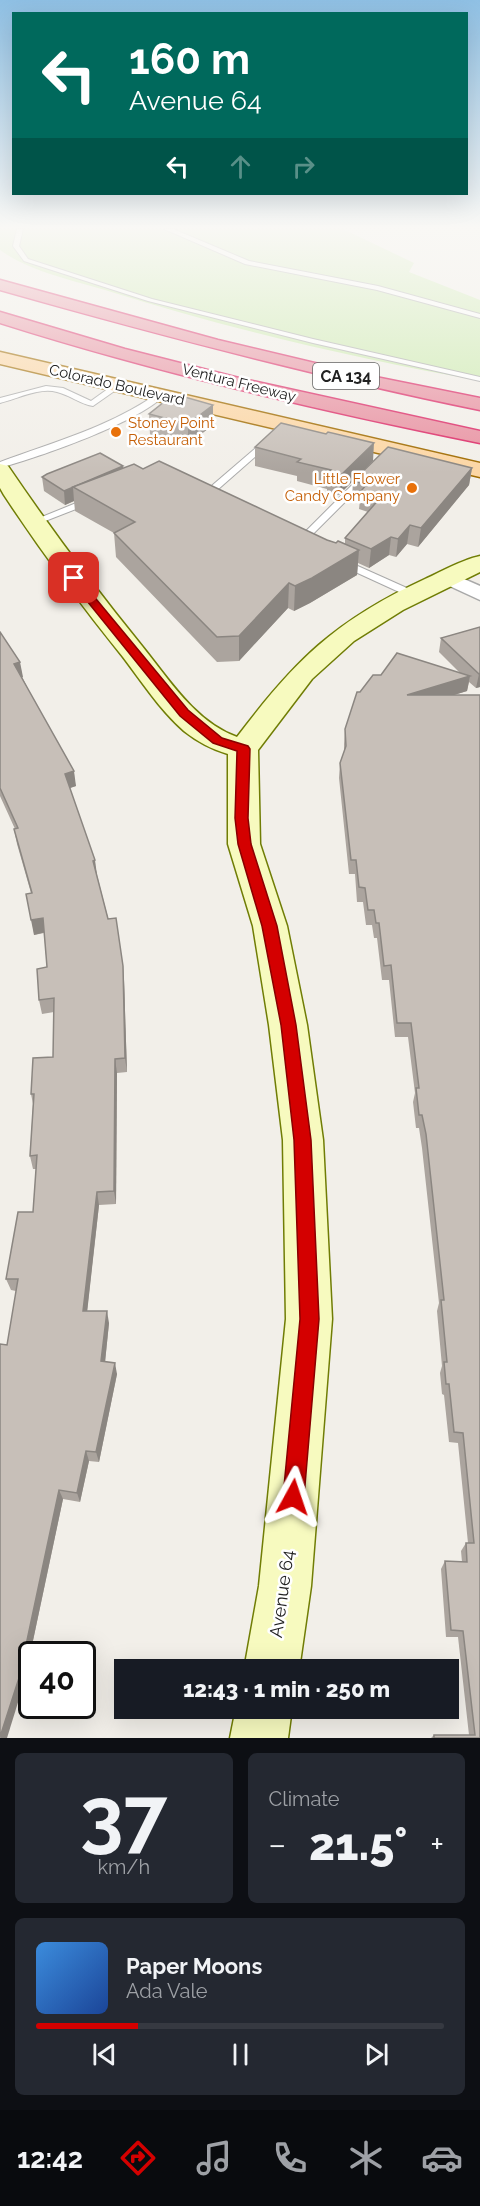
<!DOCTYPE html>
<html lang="en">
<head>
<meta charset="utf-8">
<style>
	:root { --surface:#171b24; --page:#242831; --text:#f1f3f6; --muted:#9ea1a6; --line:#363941; --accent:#d40000 }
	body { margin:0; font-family:Raleway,sans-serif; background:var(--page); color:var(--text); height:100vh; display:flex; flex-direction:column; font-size:22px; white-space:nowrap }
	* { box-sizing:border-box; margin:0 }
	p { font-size:20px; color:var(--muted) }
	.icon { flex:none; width:33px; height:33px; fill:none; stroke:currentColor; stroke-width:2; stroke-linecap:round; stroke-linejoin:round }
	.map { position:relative; height:1738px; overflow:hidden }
	.details { display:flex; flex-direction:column; gap:15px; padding:15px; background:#0d0f14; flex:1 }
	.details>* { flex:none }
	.hud { position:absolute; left:12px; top:12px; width:456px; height:183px; border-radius:0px; box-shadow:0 6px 24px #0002; background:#00695c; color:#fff; overflow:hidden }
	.speed { position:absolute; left:18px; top:1641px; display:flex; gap:12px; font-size:30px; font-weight:700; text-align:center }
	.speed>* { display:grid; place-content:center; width:78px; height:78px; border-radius:50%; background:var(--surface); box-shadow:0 6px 24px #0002; line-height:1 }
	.speed .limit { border:3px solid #111; border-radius:9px; background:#fff; color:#111 }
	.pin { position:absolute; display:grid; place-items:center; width:51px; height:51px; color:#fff; margin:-26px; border-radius:12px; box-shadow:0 3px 9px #0006 }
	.me { position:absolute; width:66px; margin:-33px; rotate:5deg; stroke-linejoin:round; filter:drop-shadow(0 0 4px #0008) }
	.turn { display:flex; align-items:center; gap:21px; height:126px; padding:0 18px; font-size:27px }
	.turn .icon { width:78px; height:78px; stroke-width:2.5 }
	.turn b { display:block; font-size:42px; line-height:51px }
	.lanes { display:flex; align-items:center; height:57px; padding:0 18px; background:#0003; justify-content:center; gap:30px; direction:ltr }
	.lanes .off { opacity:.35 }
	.big { font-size:45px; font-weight:800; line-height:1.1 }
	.details .card { flex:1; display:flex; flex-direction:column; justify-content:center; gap:9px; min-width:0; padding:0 21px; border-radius:9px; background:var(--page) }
	.details .dial { align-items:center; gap:0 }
	.dial b { font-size:78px; line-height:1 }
	.song { display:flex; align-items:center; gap:18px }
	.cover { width:72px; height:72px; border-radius:9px; background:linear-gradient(135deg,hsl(210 70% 55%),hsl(220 70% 35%)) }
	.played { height:6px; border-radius:3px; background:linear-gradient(90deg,var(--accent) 25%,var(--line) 25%) }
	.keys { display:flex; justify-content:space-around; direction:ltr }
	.heat { display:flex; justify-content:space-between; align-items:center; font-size:33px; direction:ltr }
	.details .tiles { flex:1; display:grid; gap:15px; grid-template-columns:1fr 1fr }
	.card:last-child { grid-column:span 2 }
	.trip { position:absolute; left:114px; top:1659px; width:345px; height:60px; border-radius:0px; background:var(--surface); box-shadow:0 6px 24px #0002; font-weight:800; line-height:60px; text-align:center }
	.tab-bar { display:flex; height:96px; justify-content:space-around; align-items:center; background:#090b0e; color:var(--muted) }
	.tab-bar .icon { width:42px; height:42px }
	.tab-bar .current { color:var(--accent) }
	.tab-bar b { font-size:27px; color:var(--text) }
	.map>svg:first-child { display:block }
	.grass { fill:#cdebb0 }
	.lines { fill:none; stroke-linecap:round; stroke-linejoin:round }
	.lane-casing { stroke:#a9a9a9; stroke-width:2 }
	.street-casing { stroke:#a9a9a9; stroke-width:3 }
	.secondary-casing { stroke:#707d05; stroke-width:3 }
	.primary-casing { stroke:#a06b00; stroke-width:3 }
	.highway-casing { stroke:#dc2a67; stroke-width:3 }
	.lane { fill:#fff; fill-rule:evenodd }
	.street { fill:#fff; fill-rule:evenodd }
	.secondary { fill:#f7fabf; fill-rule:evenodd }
	.primary { fill:#fcd6a4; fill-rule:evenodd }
	.highway { fill:#e892a2; fill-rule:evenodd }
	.wall { fill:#aba49e }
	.shaded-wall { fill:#8b8681 }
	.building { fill:#c7bfb8; stroke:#8b8681; stroke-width:1.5 }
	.route { fill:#d40000; stroke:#8a0000; stroke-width:1.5 }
	.food-dot { fill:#e8710a; stroke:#fff; stroke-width:2 }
	.labels { text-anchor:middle; stroke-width:5; stroke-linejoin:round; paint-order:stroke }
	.far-street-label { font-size:15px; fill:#222; stroke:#fff }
	.far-food-label { font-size:15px; fill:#c56008; stroke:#fff; text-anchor:start }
	.shield { fill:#fff; stroke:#646464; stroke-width:1.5 }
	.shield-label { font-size:16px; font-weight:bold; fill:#222 }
	.street-label { font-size:18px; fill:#222; stroke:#fff }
</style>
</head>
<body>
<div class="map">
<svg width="480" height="1738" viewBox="0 0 480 1738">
	<rect width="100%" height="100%" fill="#f2efe9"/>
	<path class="grass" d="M0,229H343L414,263L409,272L480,300V381C353,358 228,329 105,290C71,280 29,271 0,250Z"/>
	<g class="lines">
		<defs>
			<g id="lane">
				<polygon points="17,229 23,229 19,246 28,259 152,299 313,339 480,377 480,381 313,343 148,301 24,261 13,246"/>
				<polygon points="164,229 173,229 249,261 378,286 480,314 480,318 377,290 245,264"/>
				<path d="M116,383L123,385L93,406C80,404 70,395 57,392C39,387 17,399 0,403V398L46,386L63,388L91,401Z"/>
				<path d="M158,393L165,395C135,424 42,456 0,468V462C54,442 110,427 158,393Z"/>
				<polygon points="265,440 272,442 207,499 201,499 201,495"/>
				<polygon points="361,476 369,478 303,544 297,544 297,540"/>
				<polygon points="91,497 96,500 94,502 35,525 27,523"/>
				<polygon points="342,559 418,593 419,595 414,598 410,597 338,564 338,560"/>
			</g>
			<polygon id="street" points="448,572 480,586 480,600 441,582 438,578 441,574"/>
			<g id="secondary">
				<path d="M0,464L8,466C50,528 95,588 142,646C168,678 195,722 237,737C295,660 336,620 425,579C443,571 461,560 480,556V572L403,610L354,641L312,679L258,750L260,844L287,926L307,1025L323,1140L332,1319L311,1586L299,1670H244L259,1586L286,1319L283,1140L269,1025L253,926L228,844V754C211,749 198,742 184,731C160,710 142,682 123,657C81,605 41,551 4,495L0,488Z"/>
				<polygon points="236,1708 292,1708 288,1738 230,1738"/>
			</g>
			<polygon id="primary" points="0,352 480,463 480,477 0,364"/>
			<g id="highway">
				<path d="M0,280L218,340L361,374L480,398V410C318,377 159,335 0,290Z"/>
				<path d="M0,312L125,349L239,378L480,431V443C318,410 158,373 0,323Z"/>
			</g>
		</defs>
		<use href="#lane" class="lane-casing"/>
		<use href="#street" class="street-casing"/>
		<use href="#secondary" class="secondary-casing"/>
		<use href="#primary" class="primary-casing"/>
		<use href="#highway" class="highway-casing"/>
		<use href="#lane" class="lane"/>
		<use href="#street" class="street"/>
		<use href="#secondary" class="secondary"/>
		<use href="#primary" class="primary"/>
		<use href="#highway" class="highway"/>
	</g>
	<g class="wall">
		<polygon points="149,414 213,425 188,444 150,435"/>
		<polygon points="326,434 374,443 339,495 327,492 327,489 297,481 297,476 255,466 255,447"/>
		<polygon points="123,468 143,469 336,543 345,544 345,538 368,512 359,509 360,500 352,498 353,481 472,468 469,485 418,547 407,544 396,557 389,555 369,568 358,563 357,575 310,603 294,611 288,608 239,661 217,662 116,557 114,533 75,511 74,501 65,505 44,491 42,477"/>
		<polygon points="480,627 480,687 476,688 469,682 467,691 454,695 480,1738 431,1738 434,1735 469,1735 458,1637 446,1637 441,1569 445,1561 462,1562 461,1551 466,1543 468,1543 458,1443 449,1442 444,1395 442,1394 440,1373 442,1366 437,1311 439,1303 422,1148 419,1128 416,1128 413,1102 415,1093 408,1037 395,1037 389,980 382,980 377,938 374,938 372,925 366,925 363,902 357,902 355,874 349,874 339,778 340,763 344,752 344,744 345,729 360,692 460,673 439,652 441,638"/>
		<polygon points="0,632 76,786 70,788 97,875 124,980 127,1072 117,1073 116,1204 99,1205 87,1311 109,1323 105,1362 117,1374 99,1462 89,1461 80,1502 63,1499 24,1683 7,1345 16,1291 11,1290 6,1279 33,1212 36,1169 33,1169 30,1156 33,1104 31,1094 53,1057 54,1012 42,1014 39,1000 47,967 44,933 34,935 31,893 17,844 14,829 15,829 0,796"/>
	</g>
	<g class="shaded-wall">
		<polygon points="213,405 213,425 188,444 188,424"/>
		<polygon points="374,443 373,461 339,495 340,476"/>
		<polygon points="123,466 124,480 73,487 74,501 65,505 64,491"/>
		<polygon points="472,468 469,485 418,547 421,528"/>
		<polygon points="410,525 407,544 396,557 398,539"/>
		<polygon points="391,537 389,555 369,568 371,549"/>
		<polygon points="359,550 357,575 310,603 294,611 295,586"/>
		<polygon points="289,583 288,608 239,661 239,636"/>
		<polygon points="20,662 23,677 17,679 14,664"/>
		<polygon points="480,673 480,687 476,688 479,674"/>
		<polygon points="470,676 467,691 405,710 407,695"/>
		<polygon points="74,771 76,786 67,789 65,774"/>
		<polygon points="95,860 97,875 95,876 93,861"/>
		<polygon points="43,918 46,932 34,935 31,920"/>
		<polygon points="123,966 124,980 127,1072 125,1058"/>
		<polygon points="115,1059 117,1073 116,1204 114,1191"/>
		<polygon points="97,1192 99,1205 86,1322 83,1311"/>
		<polygon points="107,1311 109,1323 104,1372 101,1361"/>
		<polygon points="115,1363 117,1374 99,1462 96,1452"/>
		<polygon points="86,1451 89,1461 80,1502 77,1493"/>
		<polygon points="59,1490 63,1499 24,1683 7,1738 0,1738"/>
	</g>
	<g class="building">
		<polygon points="174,394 213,405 188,424 149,414"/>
		<polygon points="281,423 326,434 328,432 374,443 340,476 328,473 331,470 297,462 301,459 255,447"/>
		<polygon points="388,447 472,468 421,528 410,525 398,539 391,537 371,549 345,538 381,497 361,491 367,484 353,481"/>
		<polygon points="100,453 123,466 64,491 42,477 47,474"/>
		<polygon points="159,461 327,540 336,543 338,541 359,550 312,578 295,586 289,583 239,636 217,637 114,533 135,522 73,487 134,464 143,469"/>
		<polygon points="480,627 480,673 479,674 441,638"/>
		<polygon points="0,632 20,662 14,664 74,771 65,774 95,860 93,861 108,919 116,918 123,966 125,1058 115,1059 114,1191 97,1192 83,1311 107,1311 101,1361 115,1363 96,1452 86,1451 77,1493 59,1490 19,1678 0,1737 0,1344 7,1345 18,1279 6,1279 18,1212 33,1212 37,1155 30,1156 34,1094 31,1094 33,1058 53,1057 54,998 39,1000 37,969 47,967 43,918 31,920 26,894 32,893 14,829 18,828 0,788"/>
		<polygon points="397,653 470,676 407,695 480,695 480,1738 434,1738 434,1735 475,1735 463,1631 451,1630 445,1561 467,1562 466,1543 474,1543 463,1433 454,1432 449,1384 446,1384 444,1362 447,1362 441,1300 444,1300 426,1134 422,1115 419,1115 416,1088 419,1088 411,1023 397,1023 391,965 384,966 379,923 376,923 374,910 368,910 365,888 359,887 356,860 351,860 340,763 346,746 345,729 357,692 360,692 373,675 381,675"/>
	</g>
	<linearGradient id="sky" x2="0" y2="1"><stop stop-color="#8fc0e4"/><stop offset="0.48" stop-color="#f9f8f5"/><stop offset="1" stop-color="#f9f8f5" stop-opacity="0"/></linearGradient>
	<rect width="480" height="473" fill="url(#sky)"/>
	<polygon class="route" points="74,575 77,576 188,710 222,738 248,746 250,749 248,818 251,844 277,926 296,1025 311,1140 319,1319 304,1497 301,1504 293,1507 286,1504 283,1497 300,1319 294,1140 281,1025 262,926 238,844 235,818 237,751 213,743 180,716 70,580 70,576"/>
	<g class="food-dot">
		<circle cx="116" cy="432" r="6"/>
		<circle cx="412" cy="488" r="6"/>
	</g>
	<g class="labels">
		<g class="far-street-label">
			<text transform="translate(239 383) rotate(14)" y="5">Ventura Freeway</text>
			<text transform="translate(117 385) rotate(13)" y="5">Colorado Boulevard</text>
		</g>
		<g class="far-food-label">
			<text x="128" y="428">Stoney Point<tspan x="128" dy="17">Restaurant</tspan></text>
			<text x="400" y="484" text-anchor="end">Little Flower<tspan x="400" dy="17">Candy Company</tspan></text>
		</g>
		<rect class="shield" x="313" y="363" width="66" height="26" rx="4.5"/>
		<g class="shield-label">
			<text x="346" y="382">CA 134</text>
		</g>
		<g class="street-label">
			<text transform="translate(282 1594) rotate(-82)" y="6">Avenue 64</text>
		</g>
	</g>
</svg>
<div class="speed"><div class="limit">40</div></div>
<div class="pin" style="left:74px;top:578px;background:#d93025"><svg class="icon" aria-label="arrive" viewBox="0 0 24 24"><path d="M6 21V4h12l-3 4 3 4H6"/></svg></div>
<svg class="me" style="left:293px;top:1497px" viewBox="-20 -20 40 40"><path d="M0-17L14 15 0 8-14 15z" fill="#d40000" stroke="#fff" stroke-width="4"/></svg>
<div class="trip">12:43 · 1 min · 250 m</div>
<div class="hud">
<div class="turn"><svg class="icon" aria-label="left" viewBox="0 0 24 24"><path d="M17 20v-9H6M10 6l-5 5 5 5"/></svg><div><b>160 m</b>Avenue 64</div></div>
<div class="lanes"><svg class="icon" aria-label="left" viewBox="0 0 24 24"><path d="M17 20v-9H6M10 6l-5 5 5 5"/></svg><svg class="icon off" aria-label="ahead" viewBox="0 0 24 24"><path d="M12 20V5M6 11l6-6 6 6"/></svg><svg class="icon off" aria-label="right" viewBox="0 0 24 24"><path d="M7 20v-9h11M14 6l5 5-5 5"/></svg></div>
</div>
</div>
<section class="details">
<div class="tiles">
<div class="card dial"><b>37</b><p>km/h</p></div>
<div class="card"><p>Climate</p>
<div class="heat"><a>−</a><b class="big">21.5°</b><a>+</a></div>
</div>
<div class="card">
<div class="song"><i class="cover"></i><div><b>Paper Moons</b><p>Ada Vale</p></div></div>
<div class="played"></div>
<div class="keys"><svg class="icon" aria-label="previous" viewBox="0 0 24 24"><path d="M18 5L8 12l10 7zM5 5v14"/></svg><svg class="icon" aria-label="pause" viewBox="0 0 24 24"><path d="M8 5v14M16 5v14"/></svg><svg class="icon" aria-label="next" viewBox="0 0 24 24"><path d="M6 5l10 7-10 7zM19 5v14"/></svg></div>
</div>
</div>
</section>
<nav class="tab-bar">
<b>12:42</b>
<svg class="icon current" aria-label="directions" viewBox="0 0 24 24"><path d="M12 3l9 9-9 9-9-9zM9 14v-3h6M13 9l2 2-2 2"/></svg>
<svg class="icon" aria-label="music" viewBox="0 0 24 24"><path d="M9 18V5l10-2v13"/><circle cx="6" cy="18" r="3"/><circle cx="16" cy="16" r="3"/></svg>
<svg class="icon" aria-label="phone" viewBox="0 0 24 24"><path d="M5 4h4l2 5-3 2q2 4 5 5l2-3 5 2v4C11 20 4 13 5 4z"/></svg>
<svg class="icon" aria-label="climate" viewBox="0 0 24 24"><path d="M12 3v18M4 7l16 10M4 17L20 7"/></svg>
<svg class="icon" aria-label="car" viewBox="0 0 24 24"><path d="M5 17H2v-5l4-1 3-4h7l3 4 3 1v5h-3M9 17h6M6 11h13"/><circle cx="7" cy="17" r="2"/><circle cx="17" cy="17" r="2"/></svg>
</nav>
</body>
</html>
